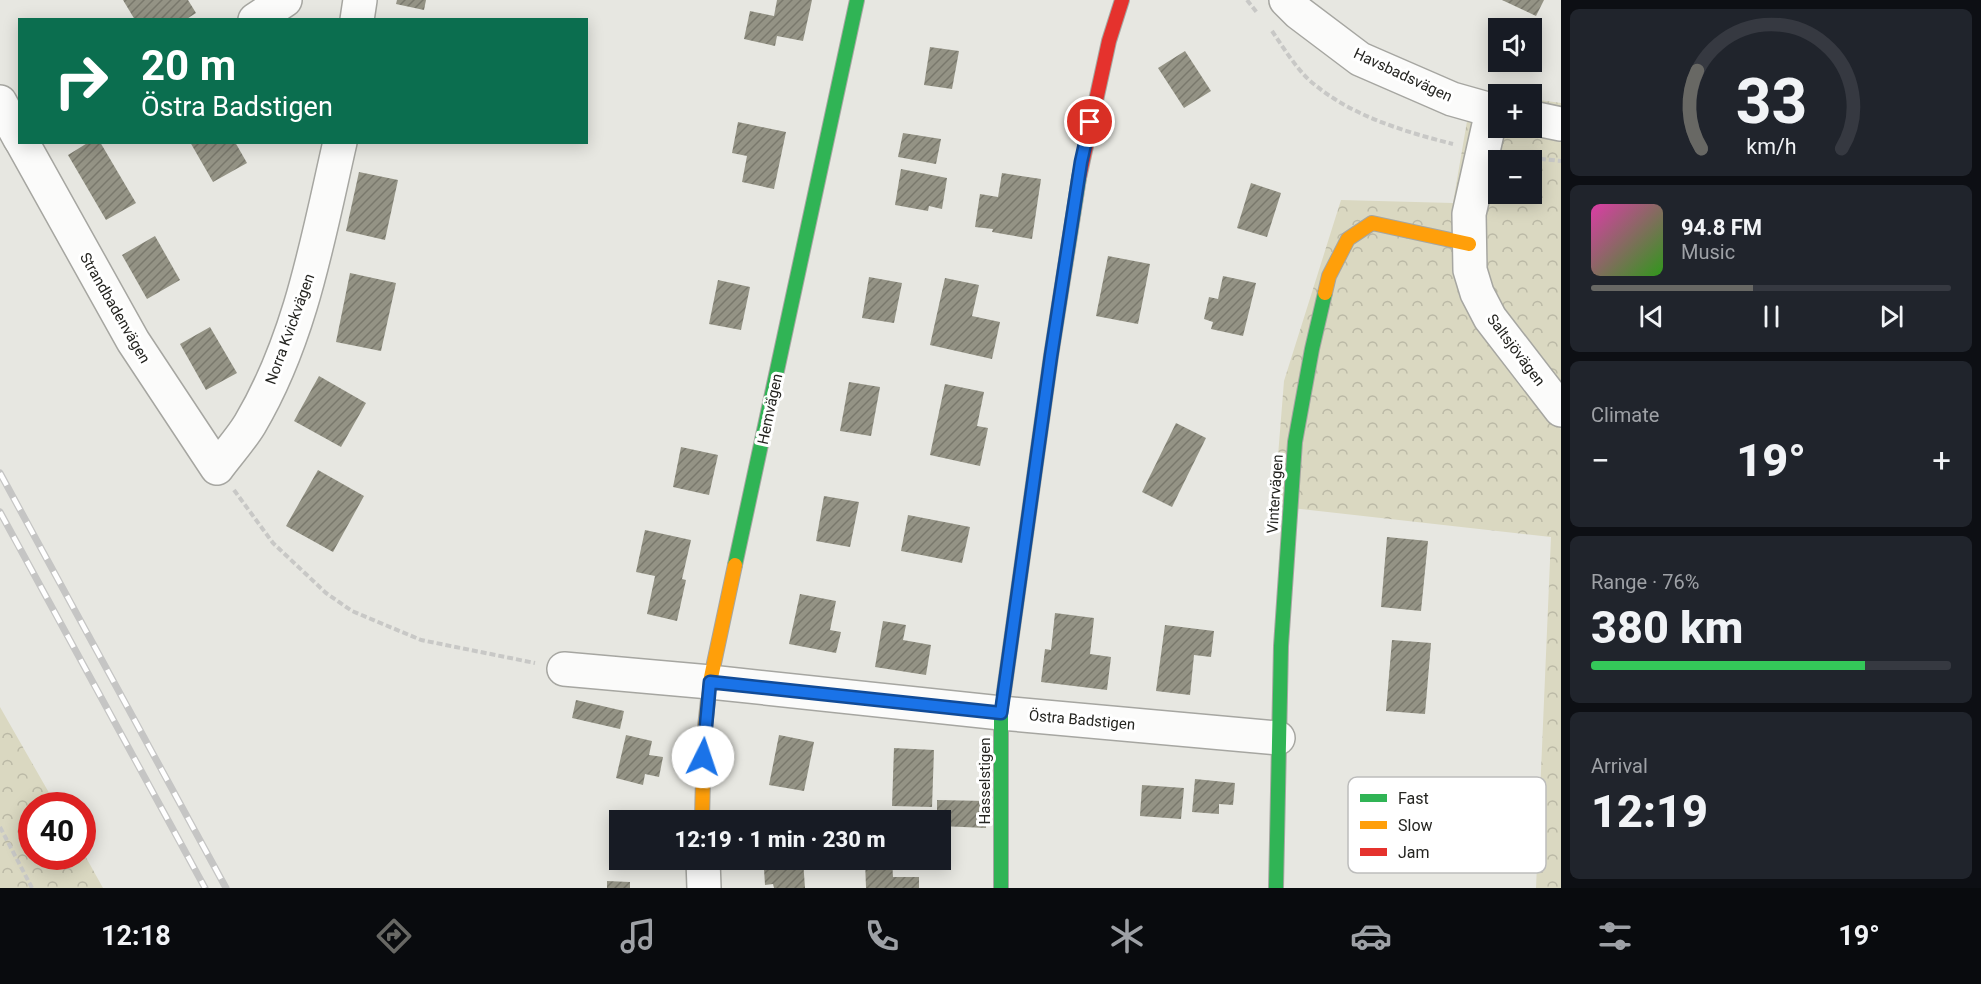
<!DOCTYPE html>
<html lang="en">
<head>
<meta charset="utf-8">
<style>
	:root { --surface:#171b24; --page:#20242c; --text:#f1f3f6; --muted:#9ea1a6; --line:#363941; --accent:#686864 }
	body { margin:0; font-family:Roboto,sans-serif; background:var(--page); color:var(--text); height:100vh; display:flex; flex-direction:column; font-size:22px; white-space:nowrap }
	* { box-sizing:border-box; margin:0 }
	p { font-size:20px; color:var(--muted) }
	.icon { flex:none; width:33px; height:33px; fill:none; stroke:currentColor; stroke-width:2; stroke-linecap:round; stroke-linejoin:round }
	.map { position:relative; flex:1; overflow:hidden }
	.details { display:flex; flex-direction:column; gap:9px; padding:9px; background:#0d0f14; width:420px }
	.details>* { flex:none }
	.guide { position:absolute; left:18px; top:18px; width:570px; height:126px; border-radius:0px; box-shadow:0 3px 15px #0003; background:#0b6e4f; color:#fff; overflow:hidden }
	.buttons { position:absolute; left:1488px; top:18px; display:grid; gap:12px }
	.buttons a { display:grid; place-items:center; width:54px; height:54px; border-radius:0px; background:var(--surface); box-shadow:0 3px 15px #0003; font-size:30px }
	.speed { position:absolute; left:18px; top:792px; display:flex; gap:12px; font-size:30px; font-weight:700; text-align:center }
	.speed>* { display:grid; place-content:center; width:78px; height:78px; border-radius:50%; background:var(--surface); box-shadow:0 3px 15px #0003; line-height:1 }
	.speed .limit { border:9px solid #d22; background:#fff; color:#111 }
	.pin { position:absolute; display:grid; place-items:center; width:51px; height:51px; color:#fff; margin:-26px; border:3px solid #fff; border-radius:50%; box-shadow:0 2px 6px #0007 }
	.me { position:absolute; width:66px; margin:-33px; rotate:4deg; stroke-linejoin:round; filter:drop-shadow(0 0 4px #0008) }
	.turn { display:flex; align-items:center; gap:21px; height:126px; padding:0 24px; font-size:27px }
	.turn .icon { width:78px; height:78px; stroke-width:2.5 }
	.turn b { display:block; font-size:42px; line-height:51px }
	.big { font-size:45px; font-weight:800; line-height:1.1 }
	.details .tile { flex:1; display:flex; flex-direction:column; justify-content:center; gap:9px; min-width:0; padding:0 21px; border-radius:9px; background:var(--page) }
	.details .dial { align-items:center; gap:0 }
	.dial svg { height:156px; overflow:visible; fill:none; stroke:var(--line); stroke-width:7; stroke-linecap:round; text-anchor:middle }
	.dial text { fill:var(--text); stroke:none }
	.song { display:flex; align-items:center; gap:18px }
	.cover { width:72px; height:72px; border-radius:9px; background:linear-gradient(135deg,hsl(320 70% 55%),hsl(110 70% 35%)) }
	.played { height:6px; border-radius:3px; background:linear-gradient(90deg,var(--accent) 45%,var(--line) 45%) }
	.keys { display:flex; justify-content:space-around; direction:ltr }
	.heat { display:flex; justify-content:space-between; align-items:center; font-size:33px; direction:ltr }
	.charge { height:9px; border-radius:4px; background:linear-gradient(90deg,#34c759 76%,var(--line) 0) }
	.trip { position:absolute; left:609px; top:810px; width:342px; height:60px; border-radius:0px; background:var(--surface); box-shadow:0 3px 15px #0003; font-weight:800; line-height:60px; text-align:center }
	.menu { display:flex; height:96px; justify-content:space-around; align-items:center; background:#090b0e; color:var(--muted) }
	.menu .icon { width:42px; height:42px }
	.menu .selected { color:var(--accent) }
	.menu b { font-size:27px; color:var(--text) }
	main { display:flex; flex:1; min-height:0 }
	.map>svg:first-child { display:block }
	.forest { fill:url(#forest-crowns); fill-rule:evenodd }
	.building { fill:url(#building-hatch) }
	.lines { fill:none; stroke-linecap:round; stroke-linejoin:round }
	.street-casing { stroke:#a6a6a1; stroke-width:36 }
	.fast-casing { stroke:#a6a6a1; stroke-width:16 }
	.slow-casing { stroke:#a6a6a1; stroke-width:16 }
	.jam-casing { stroke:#a6a6a1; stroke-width:16 }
	.path { stroke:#c8c8c6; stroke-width:4; stroke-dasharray:6 3; stroke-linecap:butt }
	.street { stroke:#fbfbfa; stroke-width:33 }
	.fast { stroke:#30b455; stroke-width:14 }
	.slow { stroke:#ff9f0a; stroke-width:14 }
	.jam { stroke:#e5322d; stroke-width:14 }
	.rail-casing { stroke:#c5c5c4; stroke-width:7 }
	.rail { stroke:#fff; stroke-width:4.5; stroke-dasharray:14; stroke-linecap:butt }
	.route-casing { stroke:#114b97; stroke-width:15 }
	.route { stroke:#1a73e8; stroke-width:10 }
	.labels { text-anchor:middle; stroke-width:6; stroke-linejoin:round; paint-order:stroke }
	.street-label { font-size:15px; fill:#242420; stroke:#fff }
	.key { fill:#fff; stroke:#bdbdbc; stroke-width:1.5 }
	.key-label { font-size:16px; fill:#242420 }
</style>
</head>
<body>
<main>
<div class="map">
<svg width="1561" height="888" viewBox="0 0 1561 888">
	<defs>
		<pattern id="forest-crowns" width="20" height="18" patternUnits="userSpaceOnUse" patternTransform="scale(1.5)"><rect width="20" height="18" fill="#dad8c1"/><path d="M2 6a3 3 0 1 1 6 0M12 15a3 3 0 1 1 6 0" fill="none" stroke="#bbb9a6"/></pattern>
		<pattern id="building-hatch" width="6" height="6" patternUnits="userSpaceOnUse" patternTransform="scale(1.5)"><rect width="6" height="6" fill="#949385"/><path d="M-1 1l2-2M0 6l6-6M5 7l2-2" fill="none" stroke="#79786c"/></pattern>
	</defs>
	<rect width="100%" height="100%" fill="#e7e7e1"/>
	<g class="forest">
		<path d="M1472,92L1498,128H1532V99L1561,103V888H1536L1551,537L1274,506L1284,381L1341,200L1453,203ZM1498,160H1532V194H1498Z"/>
		<polygon points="0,707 56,805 32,806 32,856 82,856 83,852 103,888 0,888"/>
	</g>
	<g class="building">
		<polygon points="123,0 188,0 196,13 185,20 135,20"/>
		<polygon points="397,0 426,0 424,10 396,4"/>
		<polygon points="777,0 812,0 803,41 777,36 775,46 744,39 750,11 774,16"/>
		<polygon points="1502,0 1544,0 1536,16"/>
		<polygon points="930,47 959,51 952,89 924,85"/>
		<polygon points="1185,51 1211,91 1184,108 1158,68"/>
		<polygon points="738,122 786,132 774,189 742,182 747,156 732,153"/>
		<polygon points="903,133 941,139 936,164 898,157"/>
		<polygon points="89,142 100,142 136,203 106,220 68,155"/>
		<polygon points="190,142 235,142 247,163 213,182"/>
		<polygon points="901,169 947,178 942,209 929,206 928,211 895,205"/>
		<polygon points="359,172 398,180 385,240 346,231"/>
		<polygon points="1002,173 1041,179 1032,239 992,232 993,229 975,227 980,194 998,197"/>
		<polygon points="1251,183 1281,193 1267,237 1237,228"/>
		<polygon points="155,236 180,280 147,299 122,255"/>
		<polygon points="1108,256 1150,264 1138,324 1096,316"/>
		<polygon points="350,273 396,283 381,351 336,342"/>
		<polygon points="1223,276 1256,283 1243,336 1211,329 1213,322 1204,319 1209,297 1218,299"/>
		<polygon points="869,277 902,283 894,323 862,318"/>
		<polygon points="945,278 979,285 972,316 1000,322 992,359 930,345"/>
		<polygon points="718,280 750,287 741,330 709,324"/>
		<polygon points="210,327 237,373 206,390 180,344"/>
		<polygon points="319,376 366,403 341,447 294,421"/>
		<polygon points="849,382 880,387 871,436 840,431"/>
		<polygon points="945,384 984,392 977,426 988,428 980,466 930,455"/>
		<polygon points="1176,423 1206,438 1172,507 1142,492"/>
		<polygon points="681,447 718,455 709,495 673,487"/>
		<polygon points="318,470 364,496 333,552 286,526"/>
		<polygon points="824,496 859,502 850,547 816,541"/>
		<polygon points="908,515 970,527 962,563 901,551"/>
		<polygon points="645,530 691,540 682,579 686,580 677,621 647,614 655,576 636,572"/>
		<polygon points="1387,537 1428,541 1421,611 1381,607"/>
		<polygon points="800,594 836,601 830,630 841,632 836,653 789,644"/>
		<polygon points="1055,613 1094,618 1090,654 1111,657 1107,690 1041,682 1045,649 1051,650"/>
		<polygon points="883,621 906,625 903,640 931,645 926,675 875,667"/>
		<polygon points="1165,625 1214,631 1211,657 1194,655 1190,695 1156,691"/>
		<polygon points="1392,640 1431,643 1425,714 1386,711"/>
		<polygon points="576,700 624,711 620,729 572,718"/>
		<polygon points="626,735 652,741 649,755 663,757 659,777 645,774 643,785 616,778"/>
		<polygon points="779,735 814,742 804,791 769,785"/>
		<polygon points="894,748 934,750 932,807 892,806"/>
		<polygon points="1195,779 1235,783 1233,805 1219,804 1219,814 1192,812"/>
		<polygon points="1142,785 1184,788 1181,819 1140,816"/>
		<polygon points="937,800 986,801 986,828 940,826 940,820 937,820"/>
		<polygon points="772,860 803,860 805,888 774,888 773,884 765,885 764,869 772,868"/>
		<polygon points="865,860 892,860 893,877 919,877 919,888 866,888"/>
		<polygon points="607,881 630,882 630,888 607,888"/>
	</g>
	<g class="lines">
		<defs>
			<g id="street">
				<polyline points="1286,0 1299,13 1360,59 1452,99 1498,112"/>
				<polyline points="255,20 285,0"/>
				<polyline points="357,20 360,0"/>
				<polyline points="0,102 20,139"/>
				<polyline points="1492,111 1469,214 1470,270 1477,293 1490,318 1561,410"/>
				<polyline points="1532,118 1561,124"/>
				<path d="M22,142L133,341L217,468C228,453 241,439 250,424C301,338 318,238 340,142"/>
				<polyline points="564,669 710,682 1001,713 1278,738"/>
				<polyline points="703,860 704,888"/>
			</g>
			<g id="fast">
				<polyline points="735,565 857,0"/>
				<polyline points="1001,888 1001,713 1051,356 1079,178"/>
				<polyline points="1276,888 1281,646 1295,442 1312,349 1325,293"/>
			</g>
			<g id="slow">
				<polyline points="1325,293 1329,276 1348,239 1372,223 1469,244"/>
				<polyline points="702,820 704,736 710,682 735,565"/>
			</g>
			<polyline id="jam" points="1079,178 1109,41 1122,0"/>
		</defs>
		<use href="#street" class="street-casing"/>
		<use href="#fast" class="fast-casing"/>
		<use href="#slow" class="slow-casing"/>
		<use href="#jam" class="jam-casing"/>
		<g class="path">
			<polyline points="1247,0 1258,14"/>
			<path d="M1272,31C1283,47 1294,65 1308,79C1348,115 1402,131 1453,144"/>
			<polyline points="1513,156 1561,161"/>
			<polyline points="234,490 273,543 326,593 352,611 421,640 535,663"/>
			<polyline points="0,827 32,888"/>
		</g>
		<use href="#street" class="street"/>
		<use href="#fast" class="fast"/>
		<use href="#slow" class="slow"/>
		<use href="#jam" class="jam"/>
		<defs>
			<g id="rail">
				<polyline points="0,473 226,888"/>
				<polyline points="0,512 205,888"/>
			</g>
		</defs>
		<use href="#rail" class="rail-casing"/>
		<use href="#rail" class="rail"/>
	</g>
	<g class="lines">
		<defs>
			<polyline id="route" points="703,757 710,682 1001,713 1051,356 1081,162 1090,122"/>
		</defs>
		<use href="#route" class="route-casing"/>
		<use href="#route" class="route"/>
	</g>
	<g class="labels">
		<g class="street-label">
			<text transform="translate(1403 75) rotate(25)" y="5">Havsbadsvägen</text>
			<text transform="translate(115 308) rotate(60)" y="5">Strandbadenvägen</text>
			<text transform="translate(290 329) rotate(-70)" y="5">Norra Kvickvägen</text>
			<text transform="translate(1516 350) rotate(53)" y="5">Saltsjövägen</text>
			<text transform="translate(770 409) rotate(-78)" y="5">Hemvägen</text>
			<text transform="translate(1275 494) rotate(-86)" y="5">Vintervägen</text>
			<text transform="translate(1082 720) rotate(5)" y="5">Östra Badstigen</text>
			<text transform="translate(985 781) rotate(-90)" y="5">Hasselstigen</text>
		</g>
	</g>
	<rect x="1348" y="777" width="198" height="96" rx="9" class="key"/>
	<rect x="1360" y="794" width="27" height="8" fill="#30b455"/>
	<rect x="1360" y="821" width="27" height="8" fill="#ff9f0a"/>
	<rect x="1360" y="848" width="27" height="8" fill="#e5322d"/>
	<g class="key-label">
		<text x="1398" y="804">Fast</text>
		<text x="1398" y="831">Slow</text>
		<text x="1398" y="858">Jam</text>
	</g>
</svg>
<div class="buttons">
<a><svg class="icon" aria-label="sound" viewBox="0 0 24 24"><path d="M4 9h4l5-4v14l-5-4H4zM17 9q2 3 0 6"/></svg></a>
<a>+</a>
<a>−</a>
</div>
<div class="speed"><div class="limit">40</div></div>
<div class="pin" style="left:1090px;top:122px;background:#d93025"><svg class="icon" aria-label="arrive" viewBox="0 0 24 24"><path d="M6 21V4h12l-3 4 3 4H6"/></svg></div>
<svg class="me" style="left:703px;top:757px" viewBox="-20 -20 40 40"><circle r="19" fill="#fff"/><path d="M0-13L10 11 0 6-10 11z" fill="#1a73e8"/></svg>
<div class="trip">12:19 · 1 min · 230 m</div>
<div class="guide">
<div class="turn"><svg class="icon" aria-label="right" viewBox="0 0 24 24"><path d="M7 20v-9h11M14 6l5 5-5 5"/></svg><div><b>20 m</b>Östra Badstigen</div></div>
</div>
</div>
<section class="details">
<div class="tile dial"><svg viewBox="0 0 100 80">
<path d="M14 69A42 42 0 1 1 86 69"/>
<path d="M14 69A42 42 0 0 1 12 29" stroke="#686864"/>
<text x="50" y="56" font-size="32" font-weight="700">33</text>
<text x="50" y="72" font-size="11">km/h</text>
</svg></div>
<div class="tile">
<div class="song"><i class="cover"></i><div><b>94.8 FM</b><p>Music</p></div></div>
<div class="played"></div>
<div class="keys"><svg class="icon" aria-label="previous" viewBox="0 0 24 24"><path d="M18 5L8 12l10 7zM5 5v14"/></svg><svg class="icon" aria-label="pause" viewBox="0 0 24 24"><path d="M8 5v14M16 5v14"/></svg><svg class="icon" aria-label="next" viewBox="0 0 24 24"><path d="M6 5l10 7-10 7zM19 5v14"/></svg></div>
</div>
<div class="tile"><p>Climate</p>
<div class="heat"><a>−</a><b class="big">19°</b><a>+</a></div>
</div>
<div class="tile"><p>Range · 76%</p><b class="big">380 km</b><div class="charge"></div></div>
<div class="tile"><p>Arrival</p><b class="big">12:19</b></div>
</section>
</main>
<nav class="menu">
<b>12:18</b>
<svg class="icon selected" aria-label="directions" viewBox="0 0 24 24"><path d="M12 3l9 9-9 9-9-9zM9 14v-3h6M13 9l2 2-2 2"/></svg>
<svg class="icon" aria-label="music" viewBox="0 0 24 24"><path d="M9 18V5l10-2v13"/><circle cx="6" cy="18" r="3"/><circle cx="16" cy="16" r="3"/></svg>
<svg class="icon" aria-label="phone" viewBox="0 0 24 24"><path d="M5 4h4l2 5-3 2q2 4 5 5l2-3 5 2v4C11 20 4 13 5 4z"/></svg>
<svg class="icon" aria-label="climate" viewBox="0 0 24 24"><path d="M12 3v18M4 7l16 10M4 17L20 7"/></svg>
<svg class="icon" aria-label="car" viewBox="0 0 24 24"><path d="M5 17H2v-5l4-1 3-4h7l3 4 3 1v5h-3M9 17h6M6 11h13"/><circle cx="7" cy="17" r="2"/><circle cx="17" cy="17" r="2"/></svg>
<svg class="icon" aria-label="filters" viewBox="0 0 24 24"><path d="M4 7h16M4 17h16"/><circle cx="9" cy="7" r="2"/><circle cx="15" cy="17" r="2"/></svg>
<b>19°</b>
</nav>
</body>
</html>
